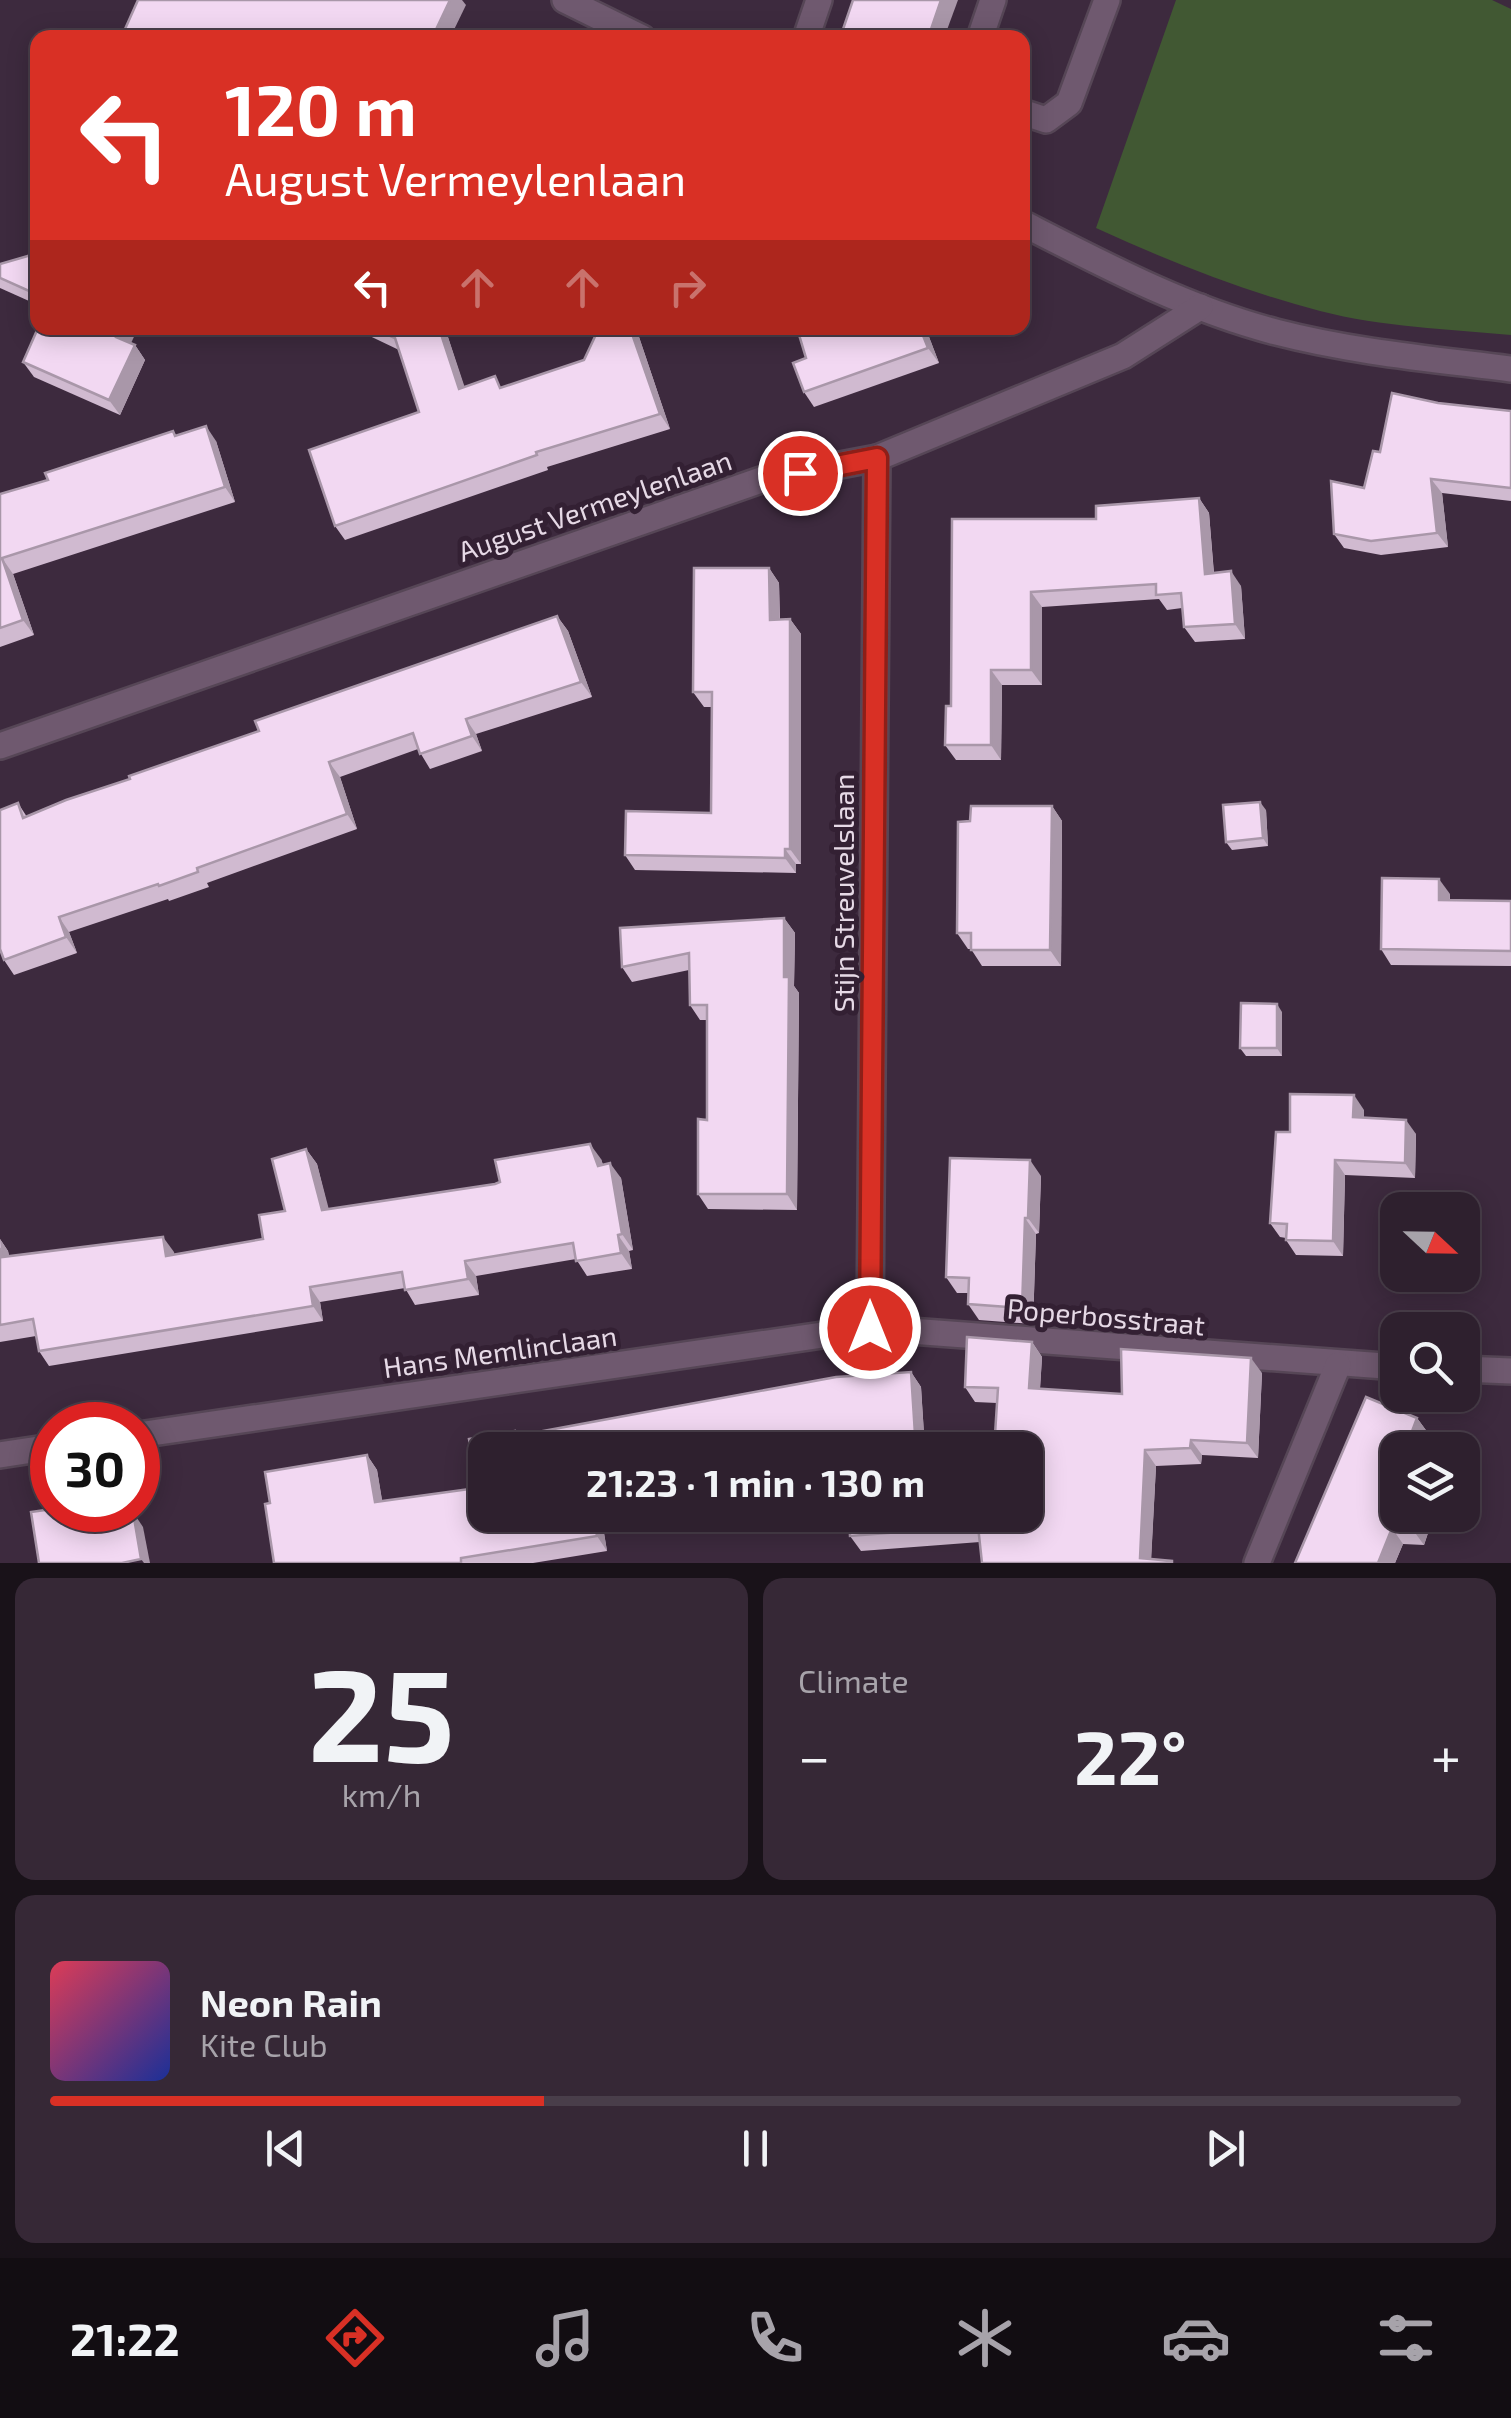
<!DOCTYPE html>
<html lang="en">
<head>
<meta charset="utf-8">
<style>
	:root { --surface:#2e202e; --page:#362836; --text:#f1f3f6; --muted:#a7a3aa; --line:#493e4a; --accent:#d93025 }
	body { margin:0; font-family:"Exo 2",sans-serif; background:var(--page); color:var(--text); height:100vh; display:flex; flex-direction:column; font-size:38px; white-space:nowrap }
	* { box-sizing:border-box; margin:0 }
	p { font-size:32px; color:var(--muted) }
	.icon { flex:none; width:55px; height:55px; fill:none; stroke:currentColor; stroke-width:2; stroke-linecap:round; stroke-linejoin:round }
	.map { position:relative; height:1563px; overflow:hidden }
	.sheet { display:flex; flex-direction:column; gap:15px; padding:15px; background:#191219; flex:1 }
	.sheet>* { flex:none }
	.hud { position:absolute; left:30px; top:30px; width:1000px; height:305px; border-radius:20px; box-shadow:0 5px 25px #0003,0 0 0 2px var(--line); background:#d93025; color:#fff; overflow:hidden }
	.needle { width:65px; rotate:112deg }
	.tools { position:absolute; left:1380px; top:1192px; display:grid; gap:20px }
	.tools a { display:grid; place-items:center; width:100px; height:100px; border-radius:20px; background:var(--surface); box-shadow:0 5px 25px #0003,0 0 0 2px var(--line); font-size:50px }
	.speed { position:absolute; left:30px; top:1402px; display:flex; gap:20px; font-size:50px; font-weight:700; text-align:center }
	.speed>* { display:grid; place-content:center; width:130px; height:130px; border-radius:50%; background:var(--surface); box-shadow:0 5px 25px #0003,0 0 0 2px var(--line); line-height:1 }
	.speed .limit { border:15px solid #d22; background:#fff; color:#111 }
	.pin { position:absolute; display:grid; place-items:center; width:85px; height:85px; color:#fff; margin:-42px; border:5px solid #fff; border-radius:50%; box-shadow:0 2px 10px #0007 }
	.me { position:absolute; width:110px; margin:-55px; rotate:0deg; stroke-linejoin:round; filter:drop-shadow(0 0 8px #0008) }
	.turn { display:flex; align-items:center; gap:35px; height:210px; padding:0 30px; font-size:45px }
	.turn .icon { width:130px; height:130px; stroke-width:2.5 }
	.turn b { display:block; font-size:70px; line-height:85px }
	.lanes { display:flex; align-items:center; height:95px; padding:0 30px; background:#0003; justify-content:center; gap:50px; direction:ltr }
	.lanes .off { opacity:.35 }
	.big { font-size:75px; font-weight:700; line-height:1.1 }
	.sheet .widget { flex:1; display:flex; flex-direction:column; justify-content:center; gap:15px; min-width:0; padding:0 35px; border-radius:20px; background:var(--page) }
	.sheet .dial { align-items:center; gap:0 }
	.dial b { font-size:130px; line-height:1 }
	.song { display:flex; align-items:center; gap:30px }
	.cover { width:120px; height:120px; border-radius:15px; background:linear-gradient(135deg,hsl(350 70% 55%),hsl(230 70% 35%)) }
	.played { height:10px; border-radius:5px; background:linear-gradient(90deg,var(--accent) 35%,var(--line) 35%) }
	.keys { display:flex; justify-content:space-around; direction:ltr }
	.heat { display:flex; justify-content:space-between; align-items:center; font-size:55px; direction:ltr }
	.sheet .tiles { flex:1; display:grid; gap:15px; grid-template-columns:1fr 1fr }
	.widget:last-child { grid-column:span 2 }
	.trip { position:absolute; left:468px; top:1432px; width:575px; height:100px; border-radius:20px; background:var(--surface); box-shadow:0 5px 25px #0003,0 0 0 2px var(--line); font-weight:700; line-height:100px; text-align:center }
	.menu { display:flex; height:160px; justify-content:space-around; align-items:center; background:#120d12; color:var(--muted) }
	.menu .icon { width:70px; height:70px }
	.menu .active { color:var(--accent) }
	.menu b { font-size:45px; color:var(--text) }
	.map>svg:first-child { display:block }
	.green { fill:#415833 }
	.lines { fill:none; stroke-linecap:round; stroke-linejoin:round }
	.minor-casing { stroke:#564656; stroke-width:30 }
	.minor { stroke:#6f596f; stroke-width:25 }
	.wall { fill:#d0bad0 }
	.shaded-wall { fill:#a997a9 }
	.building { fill:#f2d8f2; stroke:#a997a9; stroke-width:2.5 }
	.route-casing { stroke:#8d1f18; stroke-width:25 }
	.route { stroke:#d93025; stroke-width:18 }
	.labels { text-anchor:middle; stroke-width:10; stroke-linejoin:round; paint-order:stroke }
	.street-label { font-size:28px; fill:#e6d9e6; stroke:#332033 }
</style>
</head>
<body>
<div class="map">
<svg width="1511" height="1563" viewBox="0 0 1511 1563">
	<rect width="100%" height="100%" fill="#3d2a3e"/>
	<path class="green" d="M1176,0H1492L1511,9V335C1448,329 1382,327 1320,311C1243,291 1168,261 1096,228Z"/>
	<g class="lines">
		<defs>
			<g id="minor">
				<polyline points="565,0 642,38"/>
				<polyline points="806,38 819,0"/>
				<polyline points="980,38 993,0"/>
				<polyline points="1022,112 1046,120 1069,103 1107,0"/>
				<path d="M1022,223C1104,265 1187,309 1276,332C1353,352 1432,359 1511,369"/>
				<polyline points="0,746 761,480 877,458 1123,356 1200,307"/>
				<polyline points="870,1328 877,458"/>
				<polyline points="1462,1369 1511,1371"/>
				<polyline points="138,1435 870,1328 1398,1367"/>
				<polyline points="0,1455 52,1447"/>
				<polyline points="1257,1563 1338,1365"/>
			</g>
		</defs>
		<use href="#minor" class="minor-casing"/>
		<use href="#minor" class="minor"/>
	</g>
	<g class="wall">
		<polygon points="38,253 38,305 0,288 0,264"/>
		<polygon points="353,328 445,328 464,387 503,387 584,360 599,328 636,328 670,429 547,467 548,470 345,540 335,526 419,412 399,350"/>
		<polygon points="877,329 926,329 939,363 814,407 804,392 806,358"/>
		<polygon points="131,343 135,345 145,360 120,415 34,377 23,362"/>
		<polygon points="1438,403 1511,411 1511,501 1442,493 1448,547 1381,555 1344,548 1334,534 1364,488 1380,452"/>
		<polygon points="173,431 176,435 216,441 235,502 13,574 34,635 0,647 0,494 48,480"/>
		<polygon points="1199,498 1209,513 1214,573 1241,586 1245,639 1195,642 1184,627 1182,608 1167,610 1159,599 1042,607 1042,685 1002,685 1001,760 956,760 945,745 951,706 952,519 1096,519"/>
		<polygon points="769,568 779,583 780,619 790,619 801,634 801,864 796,864 796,873 635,870 625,855 711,813 712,707 704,707 693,692"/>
		<polygon points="557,616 568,631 592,697 476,734 482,751 430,769 418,749 340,777 357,829 207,883 209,887 169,901 168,899 69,932 77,953 14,975 4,960 18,803 27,817 259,731"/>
		<polygon points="1052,806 1062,821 1061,966 982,966 971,949 968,949 957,933 970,821"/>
		<polygon points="1266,810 1268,846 1232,850 1226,842"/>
		<polygon points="1450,894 1450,900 1511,901 1511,966 1391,965 1381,949"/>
		<polygon points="784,918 795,933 794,986 799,993 797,1210 708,1209 698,1194 707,1120 707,1020 700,1020 690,1005 689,970 632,982 622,967"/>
		<polygon points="1282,1012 1282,1056 1246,1056 1240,1048"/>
		<polygon points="1364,1110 1364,1118 1416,1134 1415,1178 1345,1175 1343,1256 1296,1255 1286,1240 1286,1238 1280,1237 1270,1223 1290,1132"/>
		<polygon points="306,1149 317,1164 328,1209 495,1184 601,1159 603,1165 621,1178 633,1250 629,1251 632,1269 587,1276 576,1259 476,1276 479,1295 415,1305 405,1288 320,1302 323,1321 49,1366 39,1351 36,1336 0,1342 0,1239 8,1251 9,1256 174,1252 174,1254 263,1239 285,1211"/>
		<polygon points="1041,1176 1039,1233 1036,1234 1033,1324 979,1320 968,1304 968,1293 957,1293 946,1277"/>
		<polygon points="1032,1342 1042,1357 1040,1389 1122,1394 1262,1373 1258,1458 1202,1455 1201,1464 1156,1466 1151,1559 980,1542 861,1551 850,1536 1025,1515 997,1403 975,1402 965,1387"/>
		<polygon points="911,1372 921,1387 925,1450 485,1450 485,1515 601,1515 607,1551 533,1563 274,1563 265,1504 270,1503 265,1472 367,1455 377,1470 382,1501 477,1488 469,1439 515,1431 519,1436 836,1377"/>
		<polygon points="1366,1397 1417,1418 1428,1433 1421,1450 1398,1450 1398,1515 1434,1515 1424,1545 1403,1544 1395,1563 1295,1563"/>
	</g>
	<g class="shaded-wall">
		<polygon points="450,0 462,0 466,5 450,38 432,38"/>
		<polygon points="941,0 958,0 944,38 928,38"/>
		<polygon points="120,328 138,328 127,352 116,337"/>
		<polygon points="439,328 445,328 470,403 459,389"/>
		<polygon points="630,328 636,328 670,429 660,414"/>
		<polygon points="920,328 924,328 926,329 939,363 928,348"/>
		<polygon points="135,345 145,360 120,415 109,400"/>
		<polygon points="206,426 216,441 235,502 225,487"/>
		<polygon points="1431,479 1442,493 1448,547 1437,533"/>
		<polygon points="1199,498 1209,513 1215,589 1205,574"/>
		<polygon points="2,558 13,574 34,635 23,620"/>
		<polygon points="769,568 779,583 780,634 770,620"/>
		<polygon points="1231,571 1241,586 1245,639 1235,624"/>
		<polygon points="1031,592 1042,607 1042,685 1031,670"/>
		<polygon points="557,616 568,631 592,697 581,682"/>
		<polygon points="790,619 801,634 801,864 790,849"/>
		<polygon points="991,670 1002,685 1001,760 991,745"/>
		<polygon points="466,719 476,734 482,751 472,736"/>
		<polygon points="329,762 340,777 357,829 347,814"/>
		<polygon points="1260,802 1266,810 1268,846 1263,838"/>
		<polygon points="1052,806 1062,821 1061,966 1050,950"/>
		<polygon points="785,849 796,864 796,873 785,858"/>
		<polygon points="1439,879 1450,894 1449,915 1439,900"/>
		<polygon points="59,917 69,932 77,953 66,937"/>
		<polygon points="784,918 795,933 794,986 799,993 797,1210 787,1194"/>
		<polygon points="1277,1004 1282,1012 1282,1056 1277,1048"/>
		<polygon points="1354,1095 1364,1110 1364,1132 1353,1117"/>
		<polygon points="1406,1120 1416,1134 1415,1178 1405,1163"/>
		<polygon points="590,1144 601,1159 609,1182 598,1166"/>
		<polygon points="306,1149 317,1164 333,1225 322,1210"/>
		<polygon points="1030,1160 1041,1176 1039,1233 1028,1218"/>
		<polygon points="1335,1160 1345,1175 1343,1256 1333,1241"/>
		<polygon points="610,1163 621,1178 633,1250 622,1234"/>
		<polygon points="1025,1218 1036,1234 1033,1324 1022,1308"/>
		<polygon points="618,1235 629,1251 632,1269 621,1253"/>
		<polygon points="163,1237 174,1252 177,1271 166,1256"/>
		<polygon points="0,1239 8,1251 13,1273 2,1257"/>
		<polygon points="465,1261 476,1276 479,1295 468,1279"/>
		<polygon points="310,1287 320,1302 323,1321 313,1306"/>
		<polygon points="1032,1342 1042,1357 1039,1404 1029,1388"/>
		<polygon points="1251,1358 1262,1373 1258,1458 1247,1443"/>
		<polygon points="911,1372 921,1387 925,1450 916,1450"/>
		<polygon points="1417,1418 1428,1433 1421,1450 1405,1450"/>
		<polygon points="1191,1440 1202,1455 1201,1464 1190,1448"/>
		<polygon points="1145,1450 1156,1466 1151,1563 1140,1558"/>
		<polygon points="367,1455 377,1470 385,1517 375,1502"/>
		<polygon points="73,1510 76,1510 82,1520 85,1537 75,1522"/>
		<polygon points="133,1512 143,1527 150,1563 144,1563 141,1559"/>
		<polygon points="593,1515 601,1515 607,1551 597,1536"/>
		<polygon points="1418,1515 1434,1515 1424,1545 1413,1530"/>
		<polygon points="1392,1528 1403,1544 1395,1563 1378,1563"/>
	</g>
	<g class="building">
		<polygon points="138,0 450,0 432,38 121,38"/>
		<polygon points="853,0 941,0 928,38 840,38"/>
		<polygon points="38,253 38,295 0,278 0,264"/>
		<polygon points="38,328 120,328 116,337 135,345 109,400 23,362"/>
		<polygon points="372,328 439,328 459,389 495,376 500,388 584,360 599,328 630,328 660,414 536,452 537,455 335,526 309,450 419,412 395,338"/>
		<polygon points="797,328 871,328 872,332 882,328 920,328 928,348 804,392 793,363 806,358"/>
		<polygon points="1392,393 1438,403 1511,411 1511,488 1431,479 1437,533 1371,541 1334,534 1331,481 1364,488 1373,451 1380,452"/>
		<polygon points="206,426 225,487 2,558 23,620 0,628 0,494 48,480 45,473 173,431 175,436"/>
		<polygon points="1199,498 1205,574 1231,571 1235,624 1184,627 1181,593 1156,595 1156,584 1031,592 1031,670 991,670 991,745 945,745 946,706 951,706 952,519 1096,519 1096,506"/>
		<polygon points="694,568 769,568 770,620 790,619 790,849 785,849 785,858 625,855 626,811 711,813 712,692 693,692"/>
		<polygon points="557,616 581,682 466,719 472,736 420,754 413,733 329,762 347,814 197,868 198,872 159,886 158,884 59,917 66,937 4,960 0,949 0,810 18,803 23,818 66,800 130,779 129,776 259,731 255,721"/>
		<polygon points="1260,802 1263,838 1226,842 1223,805"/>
		<polygon points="971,806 1052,806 1050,950 971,950 971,933 957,933 958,822 970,821"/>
		<polygon points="1382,878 1439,879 1439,900 1511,901 1511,951 1381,949"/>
		<polygon points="784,918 784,977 789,977 787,1194 698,1194 698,1119 707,1120 707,1005 690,1005 689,953 622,967 620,928"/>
		<polygon points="1241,1003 1277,1004 1277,1048 1240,1048"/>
		<polygon points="1290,1094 1354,1095 1353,1117 1406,1120 1405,1163 1335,1160 1333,1241 1286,1240 1287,1224 1270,1223 1276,1132 1290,1132"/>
		<polygon points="590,1144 598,1166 610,1163 622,1234 618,1235 621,1253 576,1261 573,1243 465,1261 468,1279 405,1290 402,1272 310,1287 313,1306 39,1351 33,1319 0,1325 0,1248 2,1257 163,1237 166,1256 263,1239 259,1215 285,1211 272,1159 306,1149 322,1210 495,1184 500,1182 495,1160"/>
		<polygon points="950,1158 1030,1160 1028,1218 1025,1218 1022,1308 968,1304 969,1278 946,1277"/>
		<polygon points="967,1337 1032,1342 1029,1388 1122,1394 1121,1349 1251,1358 1247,1443 1191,1440 1190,1448 1145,1450 1140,1558 1172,1561 1172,1563 982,1563 978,1526 850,1536 849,1515 1025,1515 1025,1450 994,1450 998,1388 965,1387"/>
		<polygon points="911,1372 916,1450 485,1450 485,1515 593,1515 597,1536 461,1558 461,1563 274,1563 265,1504 270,1503 265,1472 367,1455 375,1502 477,1488 469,1439 515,1431 516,1436 836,1377"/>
		<polygon points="1366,1397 1417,1418 1405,1450 1398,1450 1396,1472 1398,1515 1418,1515 1413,1530 1392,1528 1378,1563 1295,1563"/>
		<polygon points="52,1509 52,1510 73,1510 75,1522 133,1512 141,1559 122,1563 39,1563 31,1512"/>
	</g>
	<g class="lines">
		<defs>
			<polyline id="route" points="800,473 877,458 870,1328"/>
		</defs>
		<use href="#route" class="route-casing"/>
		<use href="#route" class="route"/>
	</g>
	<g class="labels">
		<g class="street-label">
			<text transform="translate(595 506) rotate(-19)" y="10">August Vermeylenlaan</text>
			<text transform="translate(844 893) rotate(-90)" y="10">Stijn Streuvelslaan</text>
			<text transform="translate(1106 1317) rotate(5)" y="10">Poperbosstraat</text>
			<text transform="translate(500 1352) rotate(-8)" y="10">Hans Memlinclaan</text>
		</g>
	</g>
</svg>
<div class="tools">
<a><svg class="needle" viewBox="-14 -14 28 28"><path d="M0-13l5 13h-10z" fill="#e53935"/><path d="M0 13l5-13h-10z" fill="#a7a3aa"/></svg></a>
<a><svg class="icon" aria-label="search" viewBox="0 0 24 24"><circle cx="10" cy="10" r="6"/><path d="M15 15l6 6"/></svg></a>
<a><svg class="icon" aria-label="layers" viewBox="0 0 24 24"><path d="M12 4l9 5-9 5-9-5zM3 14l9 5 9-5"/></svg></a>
</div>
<div class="speed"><div class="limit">30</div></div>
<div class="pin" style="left:800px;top:473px;background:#d93025"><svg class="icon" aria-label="arrive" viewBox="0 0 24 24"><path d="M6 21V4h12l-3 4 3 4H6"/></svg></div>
<svg class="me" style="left:870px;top:1328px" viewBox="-20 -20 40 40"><circle r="17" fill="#d93025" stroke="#fff" stroke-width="3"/><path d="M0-11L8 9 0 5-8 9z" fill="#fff"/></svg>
<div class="trip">21:23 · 1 min · 130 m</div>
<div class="hud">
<div class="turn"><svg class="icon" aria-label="left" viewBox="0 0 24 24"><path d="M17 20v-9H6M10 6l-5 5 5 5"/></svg><div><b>120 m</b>August Vermeylenlaan</div></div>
<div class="lanes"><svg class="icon" aria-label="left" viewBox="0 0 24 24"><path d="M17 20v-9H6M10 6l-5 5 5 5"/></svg><svg class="icon off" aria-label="ahead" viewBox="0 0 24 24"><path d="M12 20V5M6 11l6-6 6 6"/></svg><svg class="icon off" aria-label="ahead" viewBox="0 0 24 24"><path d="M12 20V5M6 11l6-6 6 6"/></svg><svg class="icon off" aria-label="right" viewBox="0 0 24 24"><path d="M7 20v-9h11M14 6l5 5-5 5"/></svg></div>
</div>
</div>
<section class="sheet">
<div class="tiles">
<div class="widget dial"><b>25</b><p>km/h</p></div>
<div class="widget"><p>Climate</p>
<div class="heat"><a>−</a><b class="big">22°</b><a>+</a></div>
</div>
<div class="widget">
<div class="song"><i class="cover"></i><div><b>Neon Rain</b><p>Kite Club</p></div></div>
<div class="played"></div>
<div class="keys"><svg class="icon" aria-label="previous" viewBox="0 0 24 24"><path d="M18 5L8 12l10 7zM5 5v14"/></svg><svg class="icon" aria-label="pause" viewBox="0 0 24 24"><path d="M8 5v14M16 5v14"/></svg><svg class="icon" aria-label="next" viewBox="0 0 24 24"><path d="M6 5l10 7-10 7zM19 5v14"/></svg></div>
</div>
</div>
</section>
<nav class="menu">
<b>21:22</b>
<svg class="icon active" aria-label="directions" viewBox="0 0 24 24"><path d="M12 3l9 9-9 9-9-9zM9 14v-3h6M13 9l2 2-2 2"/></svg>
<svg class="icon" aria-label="music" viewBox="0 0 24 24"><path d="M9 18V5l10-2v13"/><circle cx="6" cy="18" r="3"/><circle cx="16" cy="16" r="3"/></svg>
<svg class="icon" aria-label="phone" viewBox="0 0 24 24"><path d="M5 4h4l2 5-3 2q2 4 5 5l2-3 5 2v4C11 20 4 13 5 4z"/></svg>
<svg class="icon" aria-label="climate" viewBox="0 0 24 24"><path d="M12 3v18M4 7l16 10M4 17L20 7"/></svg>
<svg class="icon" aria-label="car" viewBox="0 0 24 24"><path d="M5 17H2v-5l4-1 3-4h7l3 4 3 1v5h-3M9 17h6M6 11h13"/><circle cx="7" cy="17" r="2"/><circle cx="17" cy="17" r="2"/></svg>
<svg class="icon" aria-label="filters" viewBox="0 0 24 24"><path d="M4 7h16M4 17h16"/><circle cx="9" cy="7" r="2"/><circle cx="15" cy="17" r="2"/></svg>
</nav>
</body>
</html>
